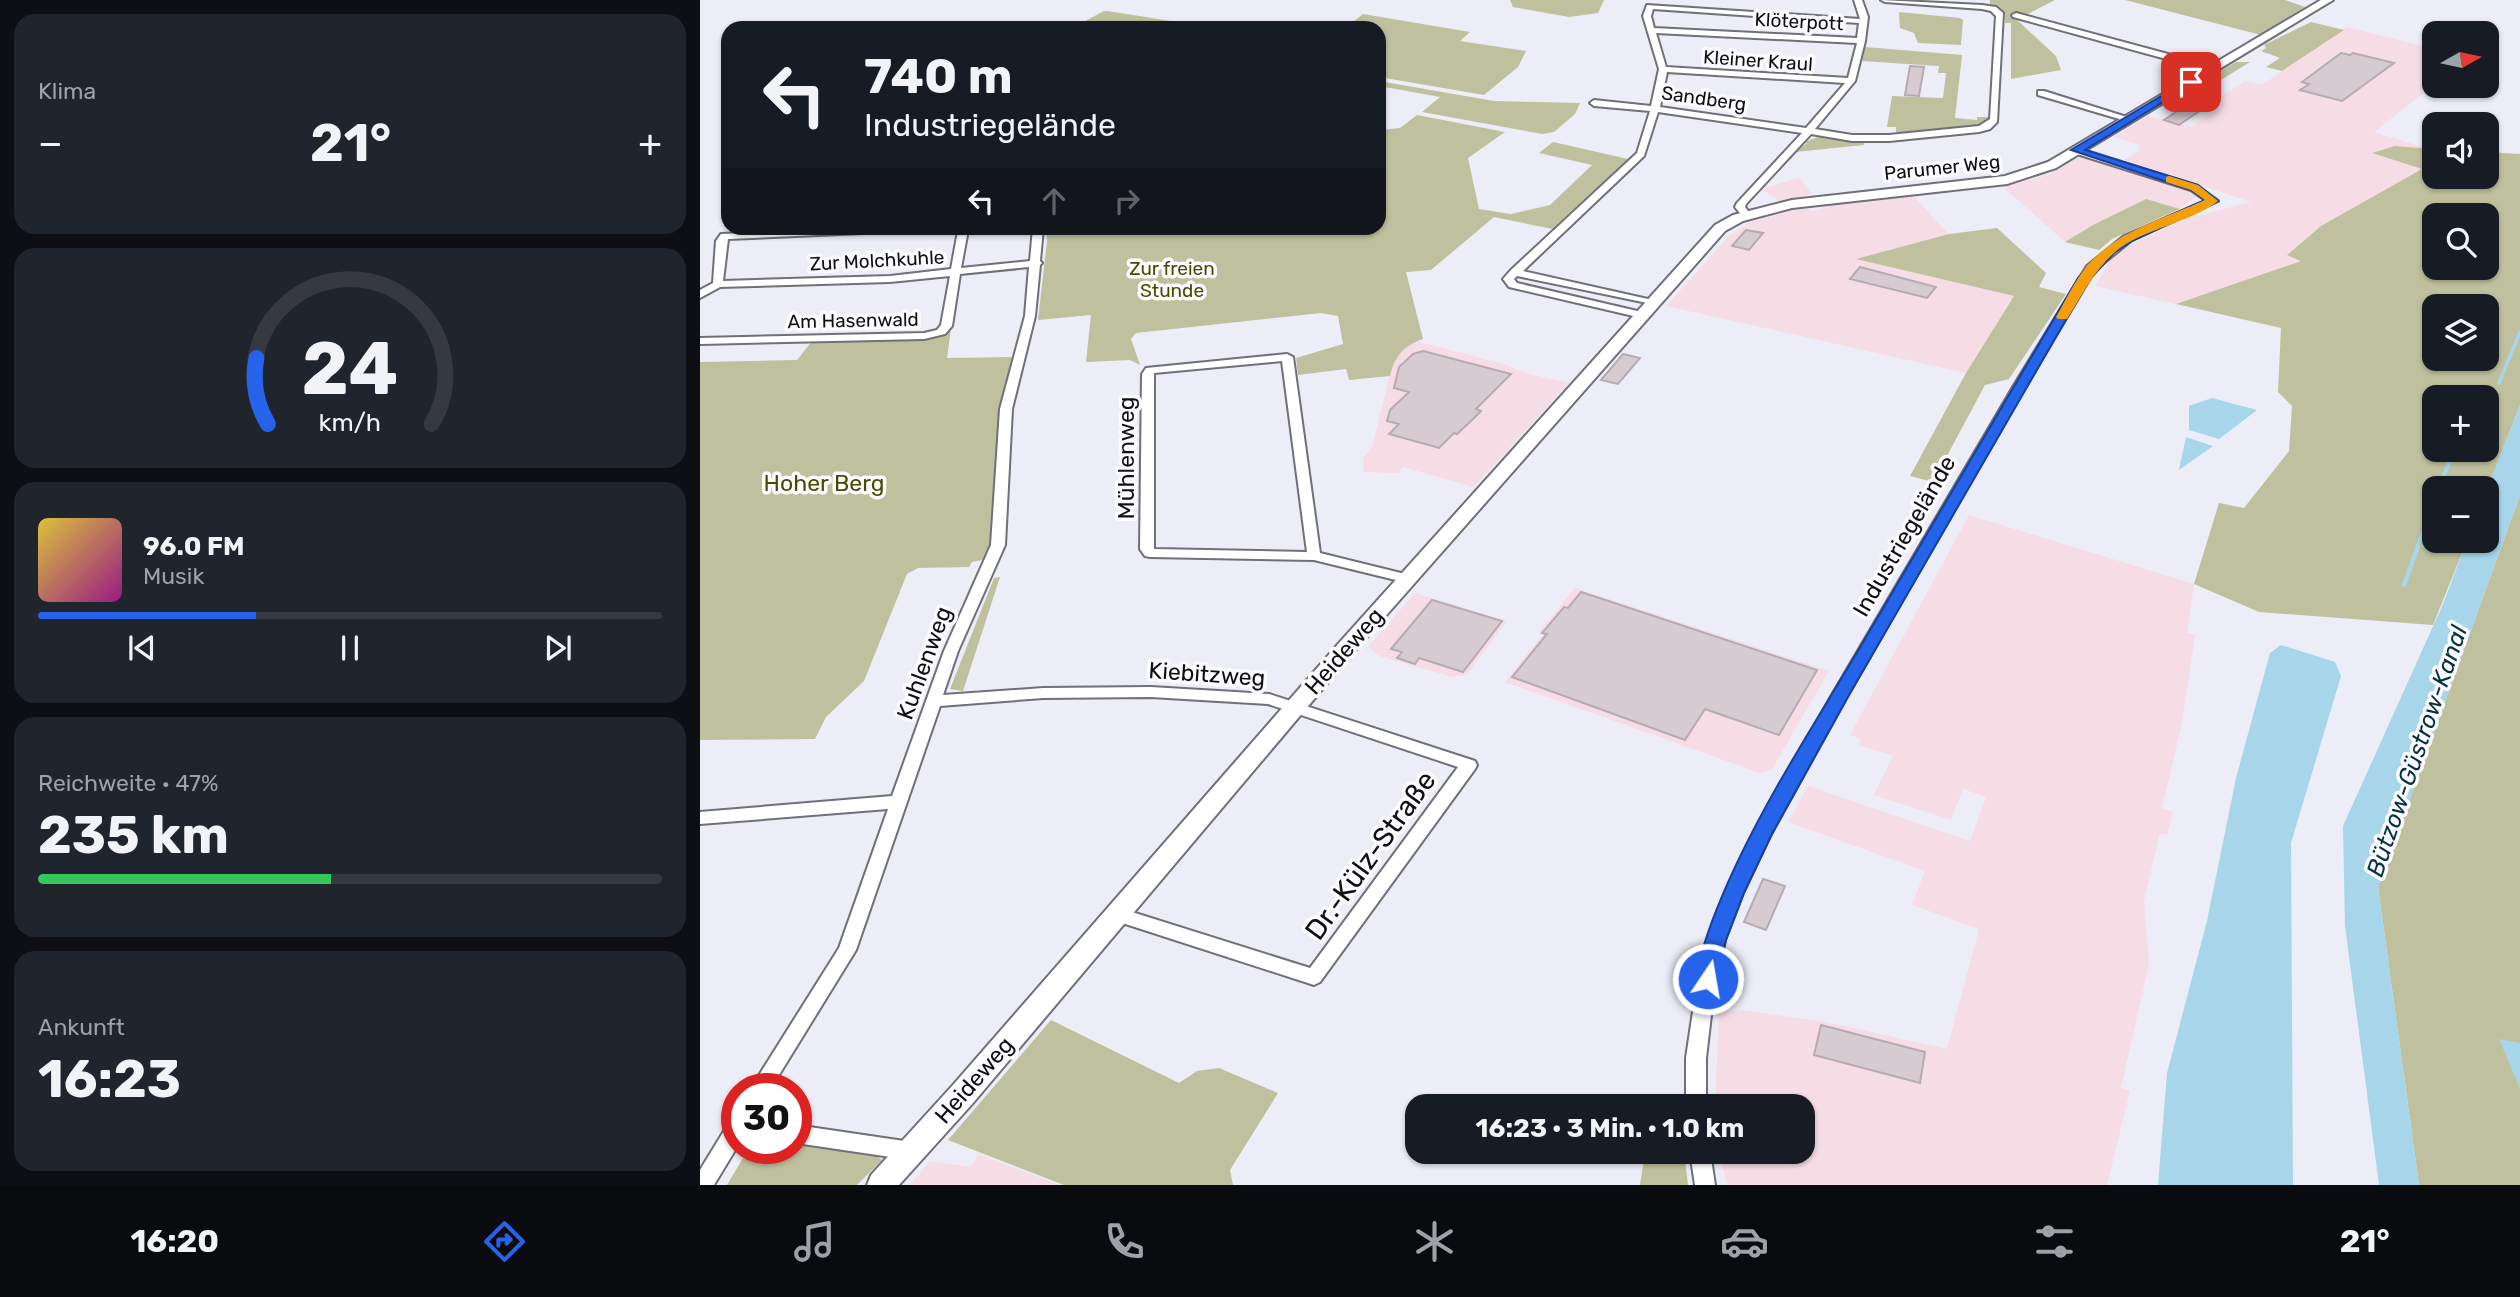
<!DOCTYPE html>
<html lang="de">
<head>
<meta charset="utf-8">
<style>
	:root { --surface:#171b24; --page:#20242c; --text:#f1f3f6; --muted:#9ea1a6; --line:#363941; --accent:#2563eb }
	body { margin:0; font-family:Rubik,sans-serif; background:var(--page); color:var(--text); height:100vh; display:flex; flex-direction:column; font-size:26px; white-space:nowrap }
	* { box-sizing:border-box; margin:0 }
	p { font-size:23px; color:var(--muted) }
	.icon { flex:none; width:38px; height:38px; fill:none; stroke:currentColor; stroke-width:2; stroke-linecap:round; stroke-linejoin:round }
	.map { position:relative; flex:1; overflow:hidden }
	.drawer { display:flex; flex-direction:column; gap:14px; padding:14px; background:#0d0f14; width:700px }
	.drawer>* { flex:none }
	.top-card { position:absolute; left:21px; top:21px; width:665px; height:214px; border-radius:21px; box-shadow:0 2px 5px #0004; background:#171b24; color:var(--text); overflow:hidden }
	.needle { width:46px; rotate:81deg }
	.fabs { position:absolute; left:1722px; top:21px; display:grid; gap:14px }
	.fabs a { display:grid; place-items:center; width:77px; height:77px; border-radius:14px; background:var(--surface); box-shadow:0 2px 5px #0004; font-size:35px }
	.speed { position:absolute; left:21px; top:1073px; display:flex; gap:14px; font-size:35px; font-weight:700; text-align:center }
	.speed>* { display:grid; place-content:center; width:91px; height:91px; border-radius:50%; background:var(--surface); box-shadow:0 2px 5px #0004; line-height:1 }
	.speed .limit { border:10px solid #d22; background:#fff; color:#111 }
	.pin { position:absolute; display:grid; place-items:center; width:60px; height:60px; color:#fff; margin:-30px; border-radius:14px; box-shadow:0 4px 10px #0006 }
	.me { position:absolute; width:77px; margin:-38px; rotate:12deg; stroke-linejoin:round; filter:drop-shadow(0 0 5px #0008) }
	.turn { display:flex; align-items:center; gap:24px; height:147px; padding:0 28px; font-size:32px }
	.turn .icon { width:91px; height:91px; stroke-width:2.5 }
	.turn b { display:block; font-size:49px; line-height:60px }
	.lanes { display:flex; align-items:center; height:66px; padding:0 28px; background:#0003; justify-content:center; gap:35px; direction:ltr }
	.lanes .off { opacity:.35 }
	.big { font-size:52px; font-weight:700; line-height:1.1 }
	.drawer .tile { flex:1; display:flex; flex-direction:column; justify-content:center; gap:10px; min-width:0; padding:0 24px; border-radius:21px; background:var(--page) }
	.drawer .dial { align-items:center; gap:0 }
	.dial svg { height:182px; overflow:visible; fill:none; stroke:var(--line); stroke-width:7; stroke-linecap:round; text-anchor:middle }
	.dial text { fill:var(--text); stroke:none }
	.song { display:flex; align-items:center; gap:21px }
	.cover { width:84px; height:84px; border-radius:10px; background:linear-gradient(135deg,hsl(50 70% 55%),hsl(310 70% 35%)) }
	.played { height:7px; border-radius:4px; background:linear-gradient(90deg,var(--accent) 35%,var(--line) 35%) }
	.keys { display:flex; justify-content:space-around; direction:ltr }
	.heat { display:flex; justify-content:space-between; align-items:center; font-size:38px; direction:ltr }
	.charge { height:10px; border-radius:5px; background:linear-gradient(90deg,#34c759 47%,var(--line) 0) }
	.trip { position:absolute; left:705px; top:1094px; width:410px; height:70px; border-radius:21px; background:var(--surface); box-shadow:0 2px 5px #0004; font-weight:700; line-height:70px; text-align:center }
	.tabs { display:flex; height:112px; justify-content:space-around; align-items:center; background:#090b0e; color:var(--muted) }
	.tabs .icon { width:49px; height:49px }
	.tabs .current { color:var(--accent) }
	.tabs b { font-size:32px; color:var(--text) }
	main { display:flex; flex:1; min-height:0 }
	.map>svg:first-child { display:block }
	.commercial { fill:#f6dce5 }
	.green { fill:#bfc19e; fill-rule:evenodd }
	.water { fill:#a7d6eb }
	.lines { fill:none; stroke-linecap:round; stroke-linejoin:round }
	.stream-far1 { stroke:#a7d6eb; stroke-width:3.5 }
	.stream { stroke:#a7d6eb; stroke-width:4.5 }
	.building { fill:#d5cbd0; stroke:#b5abb0; stroke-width:2 }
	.street-casing { stroke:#6f7078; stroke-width:4 }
	.secondary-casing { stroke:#6f7078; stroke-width:4 }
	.street { fill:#fff; fill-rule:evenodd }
	.secondary { fill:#fff; fill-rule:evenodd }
	.route { fill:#2563eb; stroke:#184099; stroke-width:2 }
	.slow { fill:#f59e0b }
	.labels { text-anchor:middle; stroke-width:7; stroke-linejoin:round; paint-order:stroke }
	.far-street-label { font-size:19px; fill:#0f0f12; stroke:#fbfbff }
	.far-park-label { font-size:19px; fill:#4a4b00; stroke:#fbfbff }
	.street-label { font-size:23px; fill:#0f0f12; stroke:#fbfbff }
	.park-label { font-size:23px; fill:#4a4b00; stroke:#fbfbff }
	.water-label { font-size:24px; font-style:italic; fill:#053140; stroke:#fbfbff }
	.near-street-label { font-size:28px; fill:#0f0f12; stroke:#fbfbff }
</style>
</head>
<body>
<main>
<section class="drawer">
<div class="tile"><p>Klima</p>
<div class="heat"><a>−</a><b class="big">21°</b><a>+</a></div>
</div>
<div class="tile dial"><svg viewBox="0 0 100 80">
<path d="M14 69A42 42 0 1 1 86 69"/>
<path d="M14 69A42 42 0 0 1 9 40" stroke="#2563eb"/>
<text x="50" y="56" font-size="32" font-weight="700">24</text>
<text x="50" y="72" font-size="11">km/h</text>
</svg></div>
<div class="tile">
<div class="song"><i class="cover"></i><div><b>96.0 FM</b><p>Musik</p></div></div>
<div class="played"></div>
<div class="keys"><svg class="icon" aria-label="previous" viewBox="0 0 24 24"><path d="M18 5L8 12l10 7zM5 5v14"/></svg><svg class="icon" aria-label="pause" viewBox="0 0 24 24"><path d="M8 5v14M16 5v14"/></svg><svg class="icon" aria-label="next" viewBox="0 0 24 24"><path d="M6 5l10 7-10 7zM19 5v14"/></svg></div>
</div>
<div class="tile"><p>Reichweite · 47%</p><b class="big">235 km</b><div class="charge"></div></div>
<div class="tile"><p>Ankunft</p><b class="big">16:23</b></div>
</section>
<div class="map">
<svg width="1820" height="1185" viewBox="0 0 1820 1185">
	<rect width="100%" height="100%" fill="#ecedf7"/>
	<g class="commercial">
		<polygon points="1647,27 1734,49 1734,85 1674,132 1726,148 1695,146 1674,154 1723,169 1621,226 1587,254 1603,261 1476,304 1395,286 1412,257 1427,246 1489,218 1551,202 1424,160 1439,151 1440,145 1414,137 1449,116 1491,127 1516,110 1505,107 1545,81 1562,85"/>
		<polygon points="1381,156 1499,194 1480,209 1446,199 1393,225 1365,242 1303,187 1348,175"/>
		<polygon points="1099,178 1112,194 1081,202 1061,189"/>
		<polygon points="1212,195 1249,234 1158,259 1314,296 1266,373 966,306 1031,234 1051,222 1095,210 1105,208 1112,211 1128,208 1127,205"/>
		<polygon points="716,341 807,365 825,373 869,383 774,487 703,467 698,473 664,472 663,458 672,448 693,362 702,349"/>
		<polygon points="1269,515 1494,584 1487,633 1495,635 1482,723 1462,808 1473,812 1467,835 1460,833 1444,901 1449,964 1421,1088 1430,1091 1407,1185 1027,1185 1019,1152 1102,1152 1102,1106 1015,1106 1019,1012 1042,1010 1126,1022 1247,1049 1279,929 1212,905 1225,871 1088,822 1108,786 1270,841 1286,797 1263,789 1251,820 1174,795 1193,756 1159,745 1161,739 1150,735"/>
		<polygon points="875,588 1129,671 1072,769 1060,773 805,682 843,634 839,632"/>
		<polygon points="715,593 807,621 767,675 752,677 679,656 668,647"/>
		<polygon points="278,1154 360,1185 210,1185 230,1161 271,1167"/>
	</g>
	<g class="green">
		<polygon points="810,0 904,0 898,13 869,17 813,7"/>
		<polygon points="1290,0 1355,0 1324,16 1319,13 1310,14 1323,19 1317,20 1356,56 1361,70 1311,79 1311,23 1305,23 1305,13 1290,6"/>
		<polygon points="1425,0 1585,0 1605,7 1561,35"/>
		<polygon points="404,11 408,11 477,22 472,28 372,28"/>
		<polygon points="1199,12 1260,18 1263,20 1261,45 1218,43 1214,33 1200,28"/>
		<polygon points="663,14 770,32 760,41 826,51 818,67 784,95 679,77 679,28 645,28"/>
		<polygon points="1611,22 1644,30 1582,71 1566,67 1580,58 1561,51 1566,48 1564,45"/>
		<path d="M1165,47L1262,55L1255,118L1277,120V117H1290C1282,134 1216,131 1196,133V127H1187L1192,96L1243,98L1246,73H1238L1239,66L1162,61Z"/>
		<polygon points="1536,62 1550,62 1495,96 1499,98 1495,99 1482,94"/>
		<polygon points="679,81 794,101 880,103 875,114 854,132 842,134 722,112 740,97 679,86"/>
		<path d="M717,115L805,132L768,158L779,209L811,214L850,205L892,165L839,153L853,142L928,159L852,229L794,217L731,270L706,272L723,339C703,346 695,356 690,376L649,380L646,369L598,375L596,358L643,344L638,316L621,313L436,333L431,339L440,365L430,360L386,362L391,315L338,320L347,241L346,228H679V130L700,128Z"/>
		<polygon points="1118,137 1164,143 1164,145 1095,152 1107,143 1105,142"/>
		<path d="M1695,146L1734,149V177H1787V152L1820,154V405L1787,490V488H1734V541H1767L1733,625L1559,612L1494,584L1519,503L1544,508L1589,451L1592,406L1578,392L1581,328L1476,304L1601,261L1587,255L1621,226L1722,169L1672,153ZM1734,215H1787V268H1734ZM1734,306H1787V359H1734ZM1734,397H1787V450H1734Z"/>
		<polygon points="1446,199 1480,209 1412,239 1399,250 1365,242 1393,225"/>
		<polygon points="1297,228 1346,273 1339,287 1366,294 1309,379 1285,385 1233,482 1210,476 1266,373 1314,296 1156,259 1249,234"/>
		<polygon points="251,329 247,358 312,357 300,408 295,525 286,559 272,562 269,567 218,568 207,574 164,681 126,717 115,739 0,740 0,362 97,360 113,340 224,339 236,337"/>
		<polygon points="1820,495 1820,1185 1719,1185 1678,887"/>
		<polygon points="300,577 263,691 250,689 294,578"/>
		<polygon points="351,1020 479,1083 497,1071 519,1068 578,1093 530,1170 533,1185 364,1185 248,1140"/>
		<polygon points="96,1143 177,1156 182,1160 157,1185 27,1185 49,1148 96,1148"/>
		<polygon points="945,1152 984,1152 988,1185 940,1185"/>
	</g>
	<g class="water">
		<polygon points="1512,398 1557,410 1519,439 1489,430 1489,406"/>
		<polygon points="1820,405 1820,495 1678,887 1719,1185 1679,1185 1645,926 1643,826 1743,604 1767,541 1787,541 1787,490"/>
		<polygon points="1486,437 1513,446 1479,470"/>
		<polygon points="1581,645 1635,662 1641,676 1591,843 1593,1185 1458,1185 1467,1073 1507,921 1536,778 1570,653"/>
		<polygon points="1799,1039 1820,1043 1820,1089"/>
	</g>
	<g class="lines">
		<polyline class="stream-far1" points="1799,383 1820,332"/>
		<g class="stream">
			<polyline points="1739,488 1754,450"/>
			<polyline points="1704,585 1734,502"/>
		</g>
	</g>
	<g class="building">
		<polygon points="1641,53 1650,55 1653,53 1694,63 1642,101 1600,90 1609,84 1602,82"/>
		<polygon points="1210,66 1224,67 1219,96 1205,95"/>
		<polygon points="1488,104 1504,108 1479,125 1464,120"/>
		<polygon points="1046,230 1063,233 1049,250 1032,246"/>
		<polygon points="1160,267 1236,287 1227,298 1150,279"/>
		<polygon points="723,351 811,374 776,409 781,411 772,420 757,434 754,433 739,448 689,434 699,424 687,421 690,410 709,392 694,388 699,367 713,354"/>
		<polygon points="923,354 940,358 918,384 901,380"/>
		<polygon points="881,592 1117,670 1079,735 1005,709 985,740 812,677 847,634 842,633 864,607 868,608"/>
		<polygon points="732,600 802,621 763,672 719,658 715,664 697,658 702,652 691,649"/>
		<polygon points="1063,879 1085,886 1066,930 1044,922"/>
		<polygon points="1121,1025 1225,1052 1220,1083 1114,1055"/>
	</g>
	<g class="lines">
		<defs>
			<g id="street">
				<path d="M1154,0H1162L1168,17L1165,41L1155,81L1115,129L1152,135H1189L1279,126L1290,119L1296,16L1291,11L1282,9L1185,2L1181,0L1282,5L1296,7L1303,13L1297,122L1290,129L1279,132L1189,141H1152L1111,134L1046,204L1045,207L1051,215L1046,218L1043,217L1035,207L1037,203L1102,133L958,112L944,156L823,271L957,301V305L817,276L814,279L817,283L946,313V317L942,318L809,287L803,279L811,270L937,153L950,111L894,106L890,103L894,100L951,106L959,69L943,16L947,5L1160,19ZM953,9L1159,23L1157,38L954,28L951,16ZM956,33L1157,43L1148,78L966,67ZM967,72L1145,83L1106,128L960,107Z"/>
				<polygon points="1316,13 1516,67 1517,69 1510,71 1313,17 1312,15"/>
				<polygon points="1338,91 1344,91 1433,119 1426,121 1338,95"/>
				<polygon points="1377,148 1497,186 1518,201 1432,240 1395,270 1325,387 1148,695 1071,834 1043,893 1025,940 1013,998 1006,1058 1006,1106 986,1106 986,1058 995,998 1007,940 1025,893 1055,833 1132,695 1313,387 1387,266 1424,236 1506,201 1491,190 1374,153 1372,151"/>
				<polygon points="153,228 215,228 210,231 28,239 23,281 190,276 251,269 258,231 256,228 266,228 268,230 261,268 330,261 333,228 343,228 340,261 342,263 340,265 335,316 312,409 305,545 258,651 243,695 343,688 451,687 569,694 775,761 777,765 775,769 620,982 614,985 410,919 407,914 410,909 416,907 610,968 758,767 568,704 451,697 343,698 240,706 156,950 71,1088 51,1088 139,948 188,809 0,824 0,812 192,796 244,651 291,545 300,409 325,316 329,267 260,274 252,326 245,334 224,339 0,344 0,338 224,333 237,330 241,325 250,276 190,282 20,287 0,298 0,290 13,283 16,241 21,234"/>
				<path d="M587,354L593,357L620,553L713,576L715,579L713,582L708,583L614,560L450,557L445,556L440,549L442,374L446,368ZM582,361L607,552L454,549V373Z"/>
				<polygon points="37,1119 37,1147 14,1185 0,1185 0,1170 30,1121"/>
				<polygon points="96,1125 211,1142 218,1144 221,1151 218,1158 211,1160 96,1143"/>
				<polygon points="990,1152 1010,1152 1015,1185 995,1185"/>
			</g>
			<polygon id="secondary" points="1621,0 1633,0 1356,168 1307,184 1092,208 1043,221 1025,231 653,653 273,1103 199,1185 167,1185 171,1175 253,1085 639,643 1015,225 1033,215 1092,200 1305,176 1348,162"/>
		</defs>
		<use href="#street" class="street-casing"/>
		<use href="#secondary" class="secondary-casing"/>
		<use href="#street" class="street"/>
		<use href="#secondary" class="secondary"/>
	</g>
	<path class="route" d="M1488,80L1496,82L1385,150L1498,185L1518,201L1432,241L1414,253L1389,280L1149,695L1072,834L1044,893L1026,940L1015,985L1008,988L1000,985C992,967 1015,913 1023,894C1060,807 1114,725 1162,644C1234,522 1306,400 1378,278C1413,235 1456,222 1505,200L1491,190L1371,150Z"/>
	<path class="slow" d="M1469,176L1498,185L1518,201C1497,218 1458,227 1433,240C1400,257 1386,289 1367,319H1358L1356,317C1366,300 1375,280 1387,266C1417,231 1465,218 1505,200L1491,190L1466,182V177Z"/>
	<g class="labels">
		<g class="far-street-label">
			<text transform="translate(1099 21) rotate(3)" y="7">Klöterpott</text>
			<text transform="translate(1058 60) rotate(4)" y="7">Kleiner Kraul</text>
			<text transform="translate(1004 98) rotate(8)" y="7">Sandberg</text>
			<text transform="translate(1242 167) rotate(-6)" y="7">Parumer Weg</text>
			<text transform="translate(177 260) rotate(-3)" y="7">Zur Molchkuhle</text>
			<text transform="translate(153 320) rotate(-1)" y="7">Am Hasenwald</text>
		</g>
		<g class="far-park-label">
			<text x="472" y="275">Zur freien<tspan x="472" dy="22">Stunde</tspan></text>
		</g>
		<g class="street-label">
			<text transform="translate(426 458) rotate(-90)" y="8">Mühlenweg</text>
			<text transform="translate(1204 536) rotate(-60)" y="8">Industriegelände</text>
			<text transform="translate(644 651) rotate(-49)" y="8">Heideweg</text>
			<text transform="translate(224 663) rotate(-70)" y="8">Kuhlenweg</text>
			<text transform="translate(507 674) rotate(4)" y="8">Kiebitzweg</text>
			<text transform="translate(274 1080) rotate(-49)" y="8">Heideweg</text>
		</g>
		<g class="park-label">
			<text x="124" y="491">Hoher Berg</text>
		</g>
		<g class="water-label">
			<text transform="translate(1717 751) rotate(-71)" y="8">Bützow-Güstrow-Kanal</text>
		</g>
		<g class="near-street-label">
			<text transform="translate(670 855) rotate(-54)" y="10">Dr.-Külz-Straße</text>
		</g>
	</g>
</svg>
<div class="fabs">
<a><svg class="needle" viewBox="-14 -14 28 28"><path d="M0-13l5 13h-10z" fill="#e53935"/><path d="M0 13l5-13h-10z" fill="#9ea1a6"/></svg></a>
<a><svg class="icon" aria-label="sound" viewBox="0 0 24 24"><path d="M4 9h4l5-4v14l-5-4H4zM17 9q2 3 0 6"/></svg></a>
<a><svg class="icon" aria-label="search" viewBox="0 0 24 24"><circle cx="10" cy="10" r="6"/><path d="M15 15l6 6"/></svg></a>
<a><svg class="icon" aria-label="layers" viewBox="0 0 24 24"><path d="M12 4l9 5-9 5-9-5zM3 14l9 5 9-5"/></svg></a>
<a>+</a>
<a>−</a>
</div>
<div class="speed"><div class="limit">30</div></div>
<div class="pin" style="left:1491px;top:82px;background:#d93025"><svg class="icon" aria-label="arrive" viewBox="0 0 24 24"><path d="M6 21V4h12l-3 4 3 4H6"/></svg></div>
<svg class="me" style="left:1008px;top:979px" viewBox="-20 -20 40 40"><circle r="17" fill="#2563eb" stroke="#fff" stroke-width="3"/><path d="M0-11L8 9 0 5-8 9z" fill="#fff"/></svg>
<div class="trip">16:23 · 3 Min. · 1.0 km</div>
<div class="top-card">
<div class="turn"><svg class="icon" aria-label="left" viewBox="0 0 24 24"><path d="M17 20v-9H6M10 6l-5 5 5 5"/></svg><div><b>740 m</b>Industriegelände</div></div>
<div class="lanes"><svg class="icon" aria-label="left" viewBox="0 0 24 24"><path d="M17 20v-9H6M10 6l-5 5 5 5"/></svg><svg class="icon off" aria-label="ahead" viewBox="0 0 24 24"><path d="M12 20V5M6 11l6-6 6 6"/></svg><svg class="icon off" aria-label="right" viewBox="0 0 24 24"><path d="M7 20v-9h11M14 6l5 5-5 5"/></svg></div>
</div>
</div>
</main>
<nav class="tabs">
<b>16:20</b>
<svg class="icon current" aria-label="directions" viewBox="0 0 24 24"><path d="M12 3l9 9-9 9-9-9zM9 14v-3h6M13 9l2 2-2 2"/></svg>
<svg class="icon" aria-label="music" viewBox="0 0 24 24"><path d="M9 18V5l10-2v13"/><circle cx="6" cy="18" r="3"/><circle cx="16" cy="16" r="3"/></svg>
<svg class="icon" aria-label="phone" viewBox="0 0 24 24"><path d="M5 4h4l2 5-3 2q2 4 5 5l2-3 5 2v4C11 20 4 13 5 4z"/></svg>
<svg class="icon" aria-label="climate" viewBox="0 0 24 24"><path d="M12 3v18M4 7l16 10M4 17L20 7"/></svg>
<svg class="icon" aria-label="car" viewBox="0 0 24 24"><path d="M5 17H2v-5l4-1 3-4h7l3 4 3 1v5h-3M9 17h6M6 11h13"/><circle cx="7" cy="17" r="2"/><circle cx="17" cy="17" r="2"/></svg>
<svg class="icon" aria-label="filters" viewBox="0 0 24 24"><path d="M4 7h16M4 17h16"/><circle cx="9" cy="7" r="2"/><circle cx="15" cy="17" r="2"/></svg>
<b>21°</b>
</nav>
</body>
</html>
